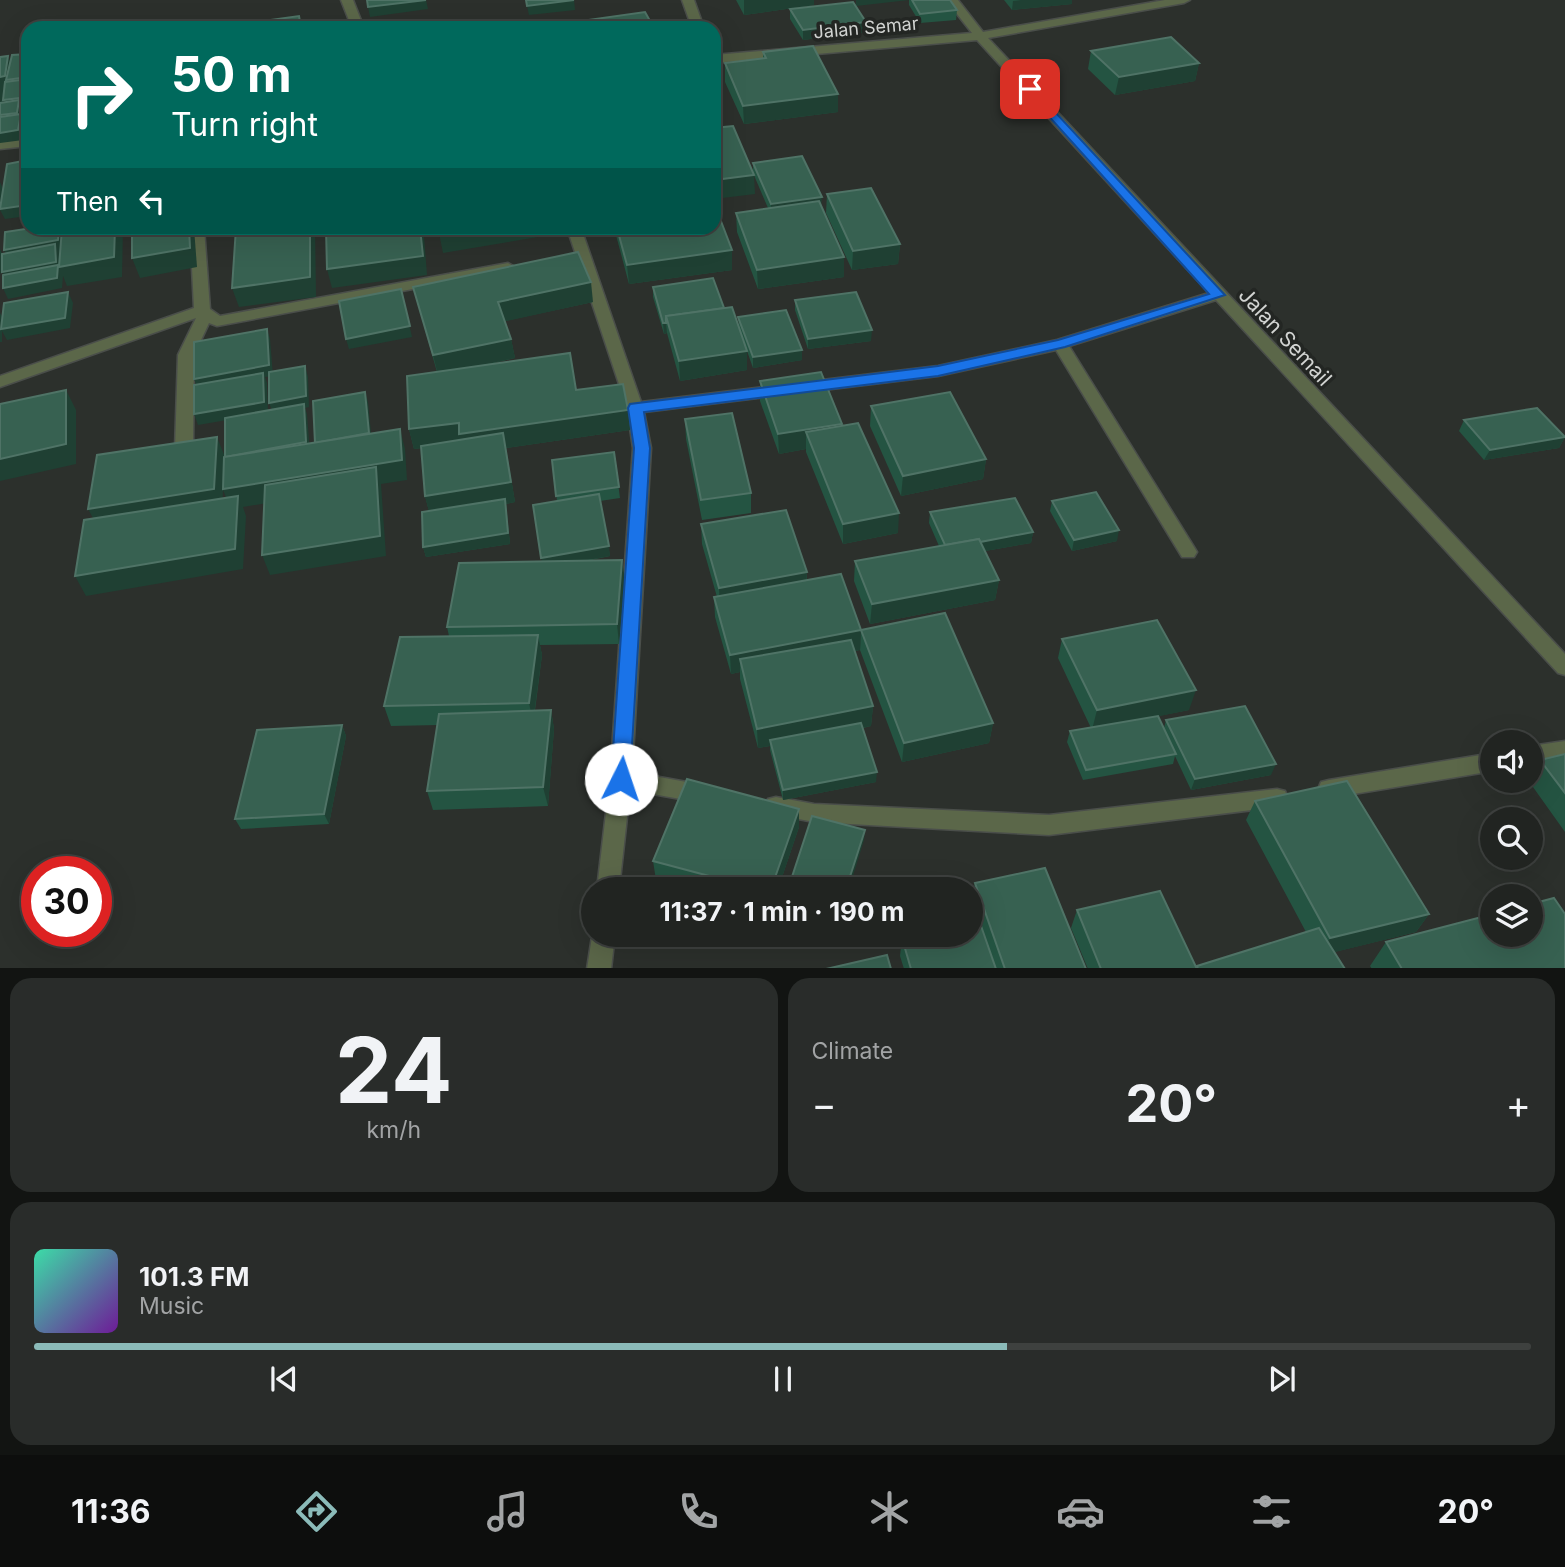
<!DOCTYPE html>
<html lang="en">
<head>
<meta charset="utf-8">
<style>
	:root { --surface:#212421; --page:#292c2a; --text:#f1f3f6; --muted:#a2a4a5; --line:#3e413f; --accent:#8bbbb9 }
	body { margin:0; font-family:Inter,sans-serif; background:var(--page); color:var(--text); height:100vh; display:flex; flex-direction:column; font-size:26px; white-space:nowrap }
	* { box-sizing:border-box; margin:0 }
	p { font-size:23px; color:var(--muted) }
	.icon { flex:none; width:38px; height:38px; fill:none; stroke:currentColor; stroke-width:2; stroke-linecap:round; stroke-linejoin:round }
	.map { position:relative; height:968px; overflow:hidden }
	.drawer { display:flex; flex-direction:column; gap:10px; padding:10px; background:#121412; flex:1 }
	.drawer>* { flex:none }
	.top-card { position:absolute; left:21px; top:21px; width:700px; height:214px; border-radius:21px; box-shadow:0 7px 28px #0002,0 0 0 2px var(--line); background:#00695c; color:#fff; overflow:hidden }
	.fabs { position:absolute; left:1480px; top:730px; display:grid; gap:14px }
	.fabs a { display:grid; place-items:center; width:63px; height:63px; border-radius:50%; background:var(--surface); box-shadow:0 7px 28px #0002,0 0 0 2px var(--line); font-size:35px }
	.speed { position:absolute; left:21px; top:856px; display:flex; gap:14px; font-size:35px; font-weight:700; text-align:center }
	.speed>* { display:grid; place-content:center; width:91px; height:91px; border-radius:50%; background:var(--surface); box-shadow:0 7px 28px #0002,0 0 0 2px var(--line); line-height:1 }
	.speed .limit { border:10px solid #d22; background:#fff; color:#111 }
	.pin { position:absolute; display:grid; place-items:center; width:60px; height:60px; color:#fff; margin:-30px; border-radius:14px; box-shadow:0 4px 10px #0006 }
	.me { position:absolute; width:77px; margin:-38px; rotate:4deg; stroke-linejoin:round; filter:drop-shadow(0 0 5px #0008) }
	.turn { display:flex; align-items:center; gap:24px; height:147px; padding:0 35px; font-size:32px }
	.turn .icon { width:91px; height:91px; stroke-width:2.5 }
	.turn b { display:block; font-size:49px; line-height:60px }
	.then { display:flex; align-items:center; height:66px; padding:0 35px; background:#0003; gap:14px; font-size:26px }
	.big { font-size:52px; font-weight:700; line-height:1.1 }
	.drawer .card { flex:1; display:flex; flex-direction:column; justify-content:center; gap:10px; min-width:0; padding:0 24px; border-radius:21px; background:var(--page) }
	.drawer .dial { align-items:center; gap:0 }
	.dial b { font-size:91px; line-height:1 }
	.song { display:flex; align-items:center; gap:21px }
	.cover { width:84px; height:84px; border-radius:10px; background:linear-gradient(135deg,hsl(160 70% 55%),hsl(280 70% 35%)) }
	.played { height:7px; border-radius:4px; background:linear-gradient(90deg,var(--accent) 65%,var(--line) 65%) }
	.keys { display:flex; justify-content:space-around; direction:ltr }
	.heat { display:flex; justify-content:space-between; align-items:center; font-size:38px; direction:ltr }
	.drawer .tiles { flex:1; display:grid; gap:10px; grid-template-columns:1fr 1fr }
	.card:last-child { grid-column:span 2 }
	.trip { position:absolute; left:581px; top:877px; width:402px; height:70px; border-radius:35px; background:var(--surface); box-shadow:0 7px 28px #0002,0 0 0 2px var(--line); font-weight:700; line-height:70px; text-align:center }
	.dock { display:flex; height:112px; justify-content:space-around; align-items:center; background:#0d0e0d; color:var(--muted) }
	.dock .icon { width:49px; height:49px }
	.dock .on { color:var(--accent) }
	.dock b { font-size:32px; color:var(--text) }
	.map>svg:first-child { display:block }
	.lines { fill:none; stroke-linecap:round; stroke-linejoin:round }
	.minor-casing { stroke:#4a4e4a; stroke-width:3 }
	.minor { fill:#5b6749; fill-rule:evenodd }
	.wall { fill:#245442 }
	.shaded-wall { fill:#1f4033 }
	.building { fill:#376151; stroke:#4f7366; stroke-width:2 }
	.route { fill:#1a73e8; stroke:#114b97; stroke-width:2 }
	.labels { text-anchor:middle; stroke-width:7; stroke-linejoin:round; paint-order:stroke }
	.far-street-label { font-size:18px; fill:#d2d4d2; stroke:#232623 }
	.street-label { font-size:21px; fill:#d2d4d2; stroke:#232623 }
</style>
</head>
<body>
<div class="map">
<svg width="1565" height="969" viewBox="0 0 1565 969">
	<rect width="100%" height="100%" fill="#2c302c"/>
	<g class="lines">
		<defs>
			<g id="minor">
				<polygon points="341,0 353,0 364,28 352,28"/>
				<polygon points="682,0 694,0 704,28 692,28"/>
				<polygon points="946,0 958,0 983,32 1165,0 1190,0 1184,3 988,38 1565,654 1565,675 1558,673 1216,300 1069,346 1194,547 1197,552 1194,557 1182,557 1056,350 938,376 644,412 651,448 632,772 703,785 711,787 714,794 711,801 703,803 630,790 619,889 597,889 610,779 633,448 627,408 567,228 581,228 641,402 938,366 1057,340 1209,293 977,40 714,63 714,55 972,33"/>
				<polygon points="28,138 28,146 0,149 0,141"/>
				<polygon points="190,228 204,228 210,309 220,316 508,263 515,267 508,271 217,326 209,323 194,355 193,449 184,455 175,449 178,355 196,318 0,387 0,376 194,308"/>
				<polygon points="1565,741 1565,759 1531,764 1531,746"/>
				<polygon points="1493,753 1493,771 1329,798 1321,796 1318,789 1321,782 1329,780"/>
				<polygon points="1277,789 1285,791 1288,798 1285,805 1277,807 1049,835 814,822 768,813 765,806 768,799 776,797 814,804 1049,815"/>
				<polygon points="593,930 593,934 615,934 611,969 587,969"/>
			</g>
		</defs>
		<use href="#minor" class="minor-casing"/>
		<use href="#minor" class="minor"/>
	</g>
	<g class="wall">
		<polygon points="736,0 814,0 814,5 744,15"/>
		<polygon points="909,0 950,0 957,10 956,20 920,23 909,5"/>
		<polygon points="1004,0 1072,0 1072,4 1012,10"/>
		<polygon points="790,9 866,22 866,32 803,40 790,19"/>
		<polygon points="1091,51 1199,63 1195,81 1115,95 1088,69"/>
		<polygon points="763,52 838,112 744,124 725,82 725,63 763,59"/>
		<polygon points="753,163 821,207 844,257 844,277 758,289 737,232 736,213 768,208 753,173"/>
		<polygon points="827,194 900,244 898,264 852,270 826,213"/>
		<polygon points="615,228 714,228 732,270 629,284 616,235"/>
		<polygon points="413,287 593,302 505,321 511,339 515,358 485,365 576,390 628,410 630,430 506,448 515,502 506,504 510,544 426,557 423,547 429,511 425,496 422,448 414,449 409,429 437,372"/>
		<polygon points="653,287 724,308 739,327 738,317 802,350 802,360 753,368 740,331 747,351 747,370 680,381 667,333 664,334 653,297"/>
		<polygon points="795,300 871,341 808,349 795,310"/>
		<polygon points="760,381 842,424 841,426 898,533 843,544 806,452 806,449 779,454 760,401"/>
		<polygon points="871,406 986,459 983,479 901,496 870,426"/>
		<polygon points="685,419 751,493 751,513 702,520 686,439"/>
		<polygon points="1464,420 1565,437 1559,448 1484,460 1459,431"/>
		<polygon points="614,452 620,498 600,501 610,556 586,561 625,580 619,644 540,645 542,655 535,710 551,710 554,729 548,806 433,810 427,791 438,725 391,726 384,706 449,636 447,627 542,561 557,501 552,460"/>
		<polygon points="1052,501 1117,541 1072,551 1050,511"/>
		<polygon points="930,512 1033,532 1031,543 985,551 999,580 995,600 870,624 854,581 855,561 939,546 929,523"/>
		<polygon points="701,524 807,572 807,580 861,630 860,650 855,651 873,706 871,726 863,728 876,782 783,800 770,750 770,746 758,748 740,679 740,672 731,674 715,617 714,597 717,597 702,544"/>
		<polygon points="861,630 993,723 989,743 902,762 860,650"/>
		<polygon points="1062,639 1189,710 1158,716 1164,728 1166,720 1271,775 1191,790 1175,756 1173,764 1083,780 1067,742 1070,731 1091,728 1058,658"/>
		<polygon points="342,725 346,736 329,824 241,829 235,819"/>
		<polygon points="1565,754 1565,832 1528,780 1531,780 1531,773 1540,760"/>
		<polygon points="1255,801 1429,914 1416,932 1334,952 1345,969 1088,969 1071,928 1077,910 1196,967 1197,966 1306,932 1246,820"/>
		<polygon points="799,827 778,889 690,889 656,880 653,861"/>
		<polygon points="975,883 1086,969 904,969 900,956 902,938 979,923 971,902"/>
		<polygon points="1386,942 1565,969 1372,969 1370,966"/>
	</g>
	<g class="shaded-wall">
		<polygon points="426,0 428,9 370,17 368,7"/>
		<polygon points="574,0 575,10 529,15 527,6"/>
		<polygon points="744,0 814,0 814,5 744,15"/>
		<polygon points="856,0 909,0 856,6"/>
		<polygon points="1021,0 1072,0 1072,4 1012,10 1013,1"/>
		<polygon points="866,22 866,32 803,40 803,30"/>
		<polygon points="8,56 12,66 28,77 28,88 4,87 5,89 28,97 28,107 23,108 22,118 25,124 23,140 0,143 0,77"/>
		<polygon points="1199,63 1195,81 1115,95 1119,77"/>
		<polygon points="838,94 838,112 744,124 743,106"/>
		<polygon points="754,175 755,194 714,199 714,180"/>
		<polygon points="0,182 3,189 28,205 28,216 5,219 0,210 0,212"/>
		<polygon points="822,197 821,207 771,215 771,204"/>
		<polygon points="59,228 61,228 63,251 59,252 60,254 115,228 123,228 122,277 67,286 63,276 62,288 8,299 3,288 7,283 2,272 9,260 4,250"/>
		<polygon points="189,228 194,228 197,267 140,278 132,258"/>
		<polygon points="310,228 315,228 316,297 239,307 232,288"/>
		<polygon points="420,228 422,228 424,236 427,275 332,288 327,269"/>
		<polygon points="474,228 549,228 550,235 443,253 439,233"/>
		<polygon points="900,244 898,264 852,270 853,251"/>
		<polygon points="0,249 4,258 0,275"/>
		<polygon points="732,250 732,270 629,284 627,265"/>
		<polygon points="844,257 844,277 758,289 757,270"/>
		<polygon points="591,282 593,302 502,322 498,302"/>
		<polygon points="401,289 412,337 349,349 346,339"/>
		<polygon points="68,292 73,303 70,328 7,340 2,331 2,342 0,342 0,313 3,318"/>
		<polygon points="663,323 666,323 667,333 664,334"/>
		<polygon points="267,329 270,339 273,376 265,377 267,383 268,413 198,425 194,414 198,389 194,379"/>
		<polygon points="872,330 871,341 808,349 808,339"/>
		<polygon points="511,339 515,358 438,375 433,355"/>
		<polygon points="802,350 802,360 753,368 753,357"/>
		<polygon points="747,351 747,370 680,381 679,361"/>
		<polygon points="305,366 308,377 309,407 305,408 307,414 310,453 225,457 273,413 269,403"/>
		<polygon points="66,390 76,410 76,464 0,481 0,459"/>
		<polygon points="365,392 368,402 372,444 319,454"/>
		<polygon points="628,410 630,430 506,448 515,502 506,504 510,544 426,557 423,547 430,516 425,496 461,443 414,449 409,429 459,423"/>
		<polygon points="842,424 841,444 806,432 806,449 779,454 778,434"/>
		<polygon points="400,429 405,449 407,480 381,484 386,556 270,575 262,555 377,485 243,507 246,516 243,569 86,596 75,576 231,509 223,490 222,509 99,529 88,509 217,437 225,457"/>
		<polygon points="1565,437 1559,448 1484,460 1490,450"/>
		<polygon points="986,459 983,479 901,496 903,476"/>
		<polygon points="899,513 898,533 843,544 843,524"/>
		<polygon points="1119,530 1117,541 1072,551 1074,540"/>
		<polygon points="1033,532 1031,543 945,558 946,548"/>
		<polygon points="609,546 610,556 543,568 541,558"/>
		<polygon points="622,560 625,580 619,644 617,624"/>
		<polygon points="807,572 806,592 720,608 719,588"/>
		<polygon points="999,580 995,600 870,624 872,604"/>
		<polygon points="861,630 860,650 743,672 740,659 740,672 731,674 730,655"/>
		<polygon points="538,635 542,655 533,722 529,703"/>
		<polygon points="1196,690 1189,710 1092,730 1097,710"/>
		<polygon points="873,706 871,726 772,746 770,740 770,746 758,748 757,729"/>
		<polygon points="551,710 554,729 548,806 543,787"/>
		<polygon points="993,723 989,743 902,762 904,743"/>
		<polygon points="342,725 346,736 329,824 324,814"/>
		<polygon points="1276,764 1271,775 1191,790 1195,779"/>
		<polygon points="877,772 876,782 783,800 783,790"/>
		<polygon points="799,809 799,827 778,889 771,889"/>
		<polygon points="865,830 864,840 849,889 846,889"/>
		<polygon points="1429,914 1416,932 1319,956 1330,938"/>
	</g>
	<g class="building">
		<polygon points="367,0 426,0 368,7"/>
		<polygon points="526,0 574,0 527,6"/>
		<polygon points="912,0 950,0 957,10 920,14"/>
		<polygon points="853,2 866,22 803,30 790,9"/>
		<polygon points="645,12 654,28 591,28 588,20"/>
		<polygon points="299,16 301,28 241,28 241,24"/>
		<polygon points="436,24 438,28 416,28"/>
		<polygon points="1171,37 1199,63 1119,77 1091,51"/>
		<polygon points="813,46 838,94 743,106 725,63 766,58 763,52"/>
		<polygon points="28,54 28,77 6,80 12,55"/>
		<polygon points="8,56 5,76 0,77 0,57"/>
		<polygon points="28,79 28,97 3,100 5,82"/>
		<polygon points="19,100 17,113 0,115 0,103"/>
		<polygon points="21,114 18,130 0,133 0,117"/>
		<polygon points="733,126 754,175 714,180 714,128"/>
		<polygon points="802,156 822,197 771,204 753,163"/>
		<polygon points="28,160 28,205 0,209 7,164"/>
		<polygon points="871,188 900,244 853,251 827,194"/>
		<polygon points="819,201 844,257 757,270 736,213"/>
		<polygon points="714,203 732,250 627,265 617,228 714,228"/>
		<polygon points="32,228 59,228 58,240 4,250 5,232"/>
		<polygon points="62,228 115,228 114,257 59,267"/>
		<polygon points="132,228 189,228 190,248 132,258"/>
		<polygon points="236,228 310,228 310,277 232,288"/>
		<polygon points="335,228 420,228 423,256 327,269 326,229"/>
		<polygon points="437,228 474,228 439,233"/>
		<polygon points="55,244 56,262 2,272 2,254"/>
		<polygon points="578,252 591,282 498,302 511,339 433,355 413,287"/>
		<polygon points="58,265 57,278 3,288 3,275"/>
		<polygon points="713,278 724,308 666,316 666,323 663,323 653,287"/>
		<polygon points="401,289 410,326 346,339 339,301"/>
		<polygon points="68,292 65,318 1,329 4,303"/>
		<polygon points="856,292 872,330 808,339 795,300"/>
		<polygon points="732,307 747,351 679,361 666,316"/>
		<polygon points="786,310 802,350 753,357 738,317"/>
		<polygon points="267,329 269,365 194,379 194,342"/>
		<polygon points="570,353 576,390 623,384 628,410 459,434 459,423 409,429 407,376"/>
		<polygon points="305,366 306,396 269,403 269,372"/>
		<polygon points="821,372 842,424 778,434 760,381"/>
		<polygon points="263,373 264,402 194,414 194,385"/>
		<polygon points="66,390 66,444 0,459 0,404"/>
		<polygon points="365,392 369,433 315,443 313,401"/>
		<polygon points="950,392 986,459 903,476 871,406"/>
		<polygon points="304,404 306,442 225,457 225,418"/>
		<polygon points="1537,408 1565,437 1490,450 1464,420"/>
		<polygon points="732,413 751,493 701,500 685,419"/>
		<polygon points="858,423 899,513 843,524 806,432"/>
		<polygon points="400,429 402,460 223,489 224,457"/>
		<polygon points="503,433 511,482 425,496 421,446"/>
		<polygon points="217,437 214,489 88,509 97,455"/>
		<polygon points="614,452 619,487 556,496 552,460"/>
		<polygon points="376,467 380,536 262,555 265,485"/>
		<polygon points="1096,492 1119,530 1074,540 1052,501"/>
		<polygon points="599,494 609,546 541,558 533,505"/>
		<polygon points="238,496 235,549 75,576 84,520"/>
		<polygon points="1015,498 1033,532 980,542 979,539 945,545 930,512"/>
		<polygon points="505,499 508,533 423,547 422,512"/>
		<polygon points="786,510 807,572 719,588 701,524"/>
		<polygon points="979,539 999,580 872,604 855,561"/>
		<polygon points="622,560 617,624 447,627 459,563"/>
		<polygon points="841,574 861,630 730,655 714,597"/>
		<polygon points="945,613 993,723 904,743 861,630"/>
		<polygon points="1157,620 1196,690 1097,710 1062,639"/>
		<polygon points="538,635 529,703 384,706 400,637"/>
		<polygon points="851,640 873,706 757,729 740,659"/>
		<polygon points="1245,706 1276,764 1195,779 1166,720"/>
		<polygon points="551,710 543,787 427,791 439,714"/>
		<polygon points="1158,716 1176,754 1086,770 1070,731"/>
		<polygon points="861,723 877,772 783,790 770,740"/>
		<polygon points="342,725 324,814 235,819 257,730"/>
		<polygon points="1565,754 1565,793 1540,760"/>
		<polygon points="687,779 799,809 771,889 758,889 653,861"/>
		<polygon points="1347,781 1429,914 1330,938 1255,801"/>
		<polygon points="812,816 865,830 846,889 788,889"/>
		<polygon points="1045,868 1086,969 1005,969 975,883"/>
		<polygon points="1160,891 1197,969 1101,969 1077,910"/>
		<polygon points="1554,898 1565,914 1565,969 1402,969 1386,942 1493,914 1493,934 1531,934 1531,904"/>
		<polygon points="980,923 996,969 911,969 902,938 920,934 971,934 971,924"/>
		<polygon points="1319,928 1345,969 1198,969 1197,966"/>
		<polygon points="887,955 891,969 826,969"/>
	</g>
	<polygon class="route" points="1030,85 1225,295 1065,347 938,376 644,412 650,448 630,779 628,785 614,785 611,779 634,448 628,408 630,404 938,366 1058,340 1209,294 1026,91 1024,89"/>
	<g class="labels">
		<g class="far-street-label">
			<text transform="translate(866 28) rotate(-5)" y="6">Jalan Semar</text>
		</g>
		<g class="street-label">
			<text transform="translate(1285 337) rotate(47)" y="7">Jalan Semail</text>
		</g>
	</g>
</svg>
<div class="fabs">
<a><svg class="icon" aria-label="sound" viewBox="0 0 24 24"><path d="M4 9h4l5-4v14l-5-4H4zM17 9q2 3 0 6"/></svg></a>
<a><svg class="icon" aria-label="search" viewBox="0 0 24 24"><circle cx="10" cy="10" r="6"/><path d="M15 15l6 6"/></svg></a>
<a><svg class="icon" aria-label="layers" viewBox="0 0 24 24"><path d="M12 4l9 5-9 5-9-5zM3 14l9 5 9-5"/></svg></a>
</div>
<div class="speed"><div class="limit">30</div></div>
<div class="pin" style="left:1030px;top:89px;background:#d93025"><svg class="icon" aria-label="arrive" viewBox="0 0 24 24"><path d="M6 21V4h12l-3 4 3 4H6"/></svg></div>
<svg class="me" style="left:621px;top:779px" viewBox="-20 -20 40 40"><circle r="19" fill="#fff"/><path d="M0-13L10 11 0 6-10 11z" fill="#1a73e8"/></svg>
<div class="trip">11:37 · 1 min · 190 m</div>
<div class="top-card">
<div class="turn"><svg class="icon" aria-label="right" viewBox="0 0 24 24"><path d="M7 20v-9h11M14 6l5 5-5 5"/></svg><div><b>50 m</b>Turn right</div></div>
<div class="then">Then<svg class="icon" aria-label="left" viewBox="0 0 24 24"><path d="M17 20v-9H6M10 6l-5 5 5 5"/></svg></div>
</div>
</div>
<section class="drawer">
<div class="tiles">
<div class="card dial"><b>24</b><p>km/h</p></div>
<div class="card"><p>Climate</p>
<div class="heat"><a>−</a><b class="big">20°</b><a>+</a></div>
</div>
<div class="card">
<div class="song"><i class="cover"></i><div><b>101.3 FM</b><p>Music</p></div></div>
<div class="played"></div>
<div class="keys"><svg class="icon" aria-label="previous" viewBox="0 0 24 24"><path d="M18 5L8 12l10 7zM5 5v14"/></svg><svg class="icon" aria-label="pause" viewBox="0 0 24 24"><path d="M8 5v14M16 5v14"/></svg><svg class="icon" aria-label="next" viewBox="0 0 24 24"><path d="M6 5l10 7-10 7zM19 5v14"/></svg></div>
</div>
</div>
</section>
<nav class="dock">
<b>11:36</b>
<svg class="icon on" aria-label="directions" viewBox="0 0 24 24"><path d="M12 3l9 9-9 9-9-9zM9 14v-3h6M13 9l2 2-2 2"/></svg>
<svg class="icon" aria-label="music" viewBox="0 0 24 24"><path d="M9 18V5l10-2v13"/><circle cx="6" cy="18" r="3"/><circle cx="16" cy="16" r="3"/></svg>
<svg class="icon" aria-label="phone" viewBox="0 0 24 24"><path d="M5 4h4l2 5-3 2q2 4 5 5l2-3 5 2v4C11 20 4 13 5 4z"/></svg>
<svg class="icon" aria-label="climate" viewBox="0 0 24 24"><path d="M12 3v18M4 7l16 10M4 17L20 7"/></svg>
<svg class="icon" aria-label="car" viewBox="0 0 24 24"><path d="M5 17H2v-5l4-1 3-4h7l3 4 3 1v5h-3M9 17h6M6 11h13"/><circle cx="7" cy="17" r="2"/><circle cx="17" cy="17" r="2"/></svg>
<svg class="icon" aria-label="filters" viewBox="0 0 24 24"><path d="M4 7h16M4 17h16"/><circle cx="9" cy="7" r="2"/><circle cx="15" cy="17" r="2"/></svg>
<b>20°</b>
</nav>
</body>
</html>
